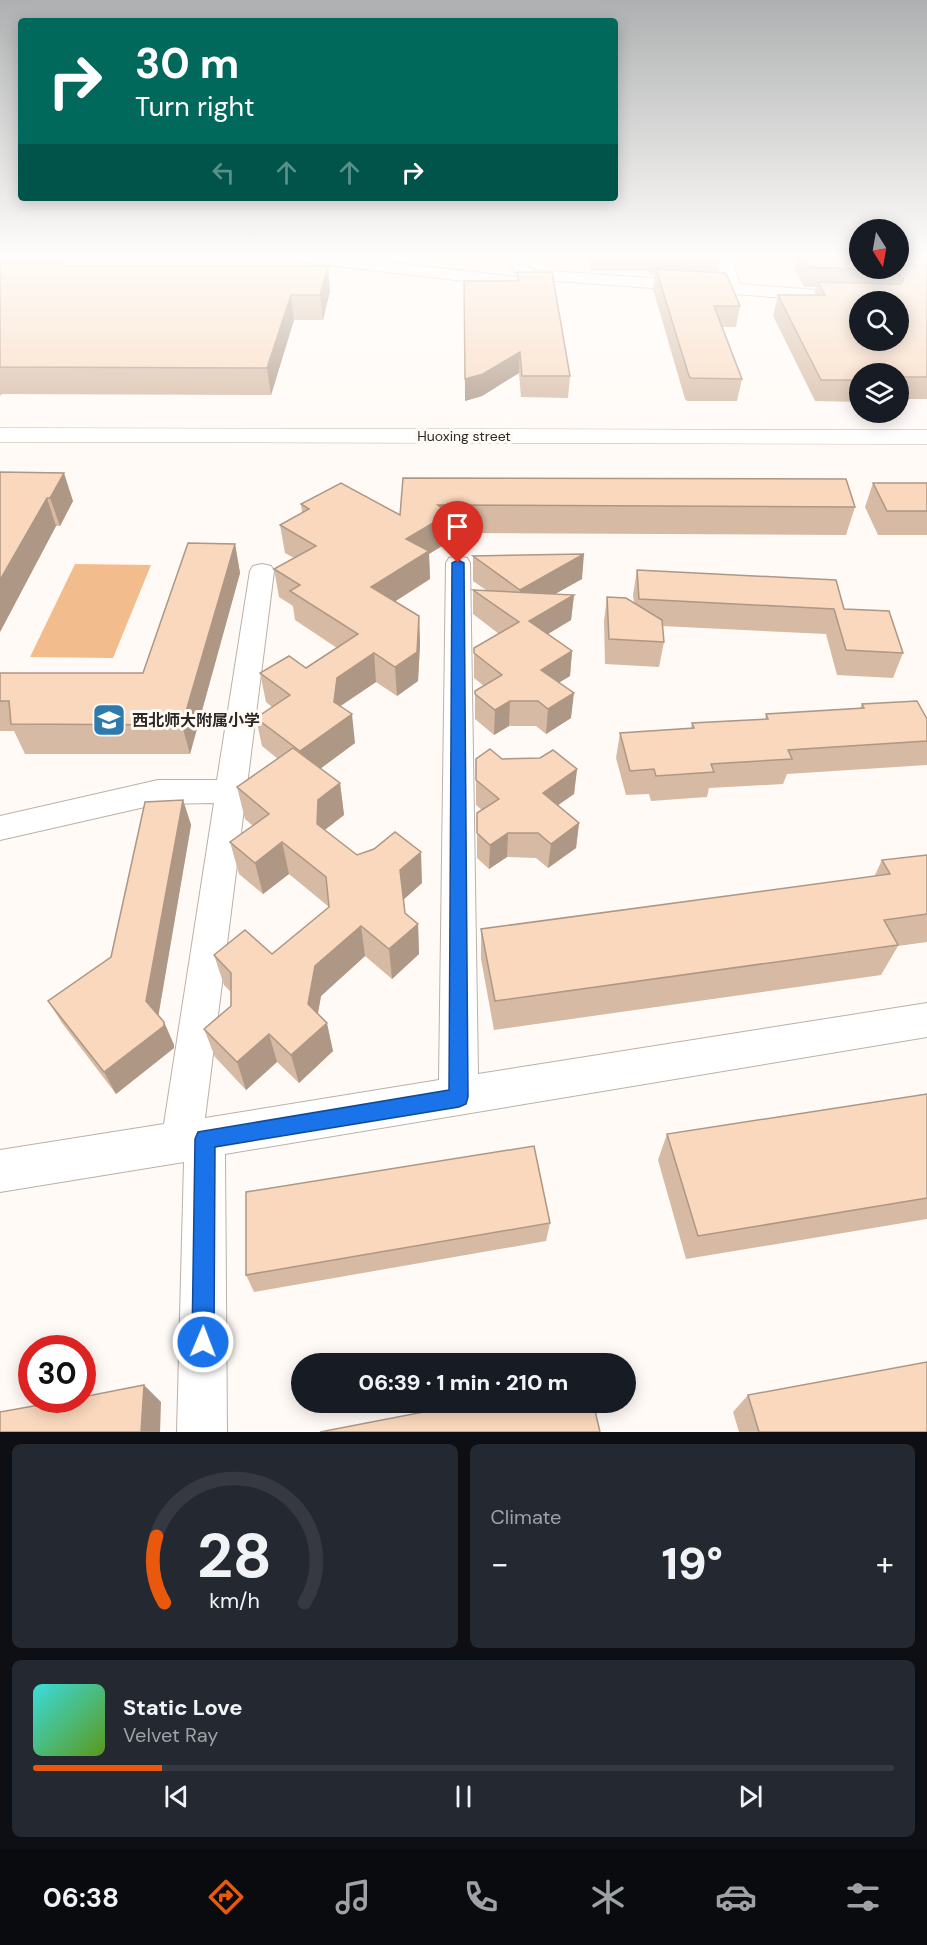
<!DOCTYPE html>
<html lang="en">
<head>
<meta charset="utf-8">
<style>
	:root { --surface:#171b24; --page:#242831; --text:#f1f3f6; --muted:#9ea1a6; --line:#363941; --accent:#ea580c }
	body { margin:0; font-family:"DM Sans","Noto Sans SC",sans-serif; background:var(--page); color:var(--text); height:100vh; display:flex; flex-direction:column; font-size:22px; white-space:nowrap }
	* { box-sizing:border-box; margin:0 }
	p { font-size:20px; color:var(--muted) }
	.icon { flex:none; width:33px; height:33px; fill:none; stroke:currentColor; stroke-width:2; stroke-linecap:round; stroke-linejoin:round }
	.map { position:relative; height:1432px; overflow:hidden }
	.side { display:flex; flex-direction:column; gap:12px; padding:12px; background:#0d0f14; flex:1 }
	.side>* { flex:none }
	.top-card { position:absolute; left:18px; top:18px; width:600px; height:183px; border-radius:6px; box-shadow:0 3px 15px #0003; background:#00695c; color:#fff; overflow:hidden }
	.needle { width:39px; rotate:169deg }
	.tools { position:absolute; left:849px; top:219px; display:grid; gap:12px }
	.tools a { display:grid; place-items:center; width:60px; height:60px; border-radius:50%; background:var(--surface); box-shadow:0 3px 15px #0003; font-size:30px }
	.speed { position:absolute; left:18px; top:1335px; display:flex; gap:12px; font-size:30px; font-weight:700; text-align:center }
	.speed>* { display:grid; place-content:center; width:78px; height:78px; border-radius:50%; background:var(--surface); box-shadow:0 3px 15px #0003; line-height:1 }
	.speed .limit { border:9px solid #d22; background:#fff; color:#111 }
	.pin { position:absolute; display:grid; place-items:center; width:51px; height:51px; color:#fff; margin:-62px -26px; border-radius:50% 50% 50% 0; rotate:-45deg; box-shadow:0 0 6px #0007 }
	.pin .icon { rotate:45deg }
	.me { position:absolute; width:66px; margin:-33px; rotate:1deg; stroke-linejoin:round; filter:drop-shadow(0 0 4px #0008) }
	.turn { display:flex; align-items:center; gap:21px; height:126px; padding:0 18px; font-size:27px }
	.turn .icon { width:78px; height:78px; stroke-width:2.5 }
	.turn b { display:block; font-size:42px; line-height:51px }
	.lanes { display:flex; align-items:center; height:57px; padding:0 18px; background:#0003; justify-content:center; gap:30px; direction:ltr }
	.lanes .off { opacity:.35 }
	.big { font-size:45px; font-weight:800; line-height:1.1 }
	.side .widget { flex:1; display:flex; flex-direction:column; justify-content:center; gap:9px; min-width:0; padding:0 21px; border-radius:9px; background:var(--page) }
	.side .dial { align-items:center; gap:0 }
	.dial svg { height:156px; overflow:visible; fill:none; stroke:var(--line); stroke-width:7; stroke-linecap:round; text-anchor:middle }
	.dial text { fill:var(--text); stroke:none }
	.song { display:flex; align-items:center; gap:18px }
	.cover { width:72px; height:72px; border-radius:9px; background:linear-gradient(135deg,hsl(180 70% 55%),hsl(90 70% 35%)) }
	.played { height:6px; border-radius:3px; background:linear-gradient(90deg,var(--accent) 15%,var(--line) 15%) }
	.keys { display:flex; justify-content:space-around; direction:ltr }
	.heat { display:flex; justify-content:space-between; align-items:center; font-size:33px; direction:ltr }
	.side .tiles { flex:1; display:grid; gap:12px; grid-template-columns:1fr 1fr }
	.widget:last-child { grid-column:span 2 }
	.trip { position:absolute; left:291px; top:1353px; width:345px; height:60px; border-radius:30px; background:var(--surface); box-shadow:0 3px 15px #0003; font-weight:800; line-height:60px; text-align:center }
	.menu { display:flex; height:96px; justify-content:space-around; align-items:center; background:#090b0e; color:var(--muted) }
	.menu .icon { width:42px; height:42px }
	.menu .on { color:var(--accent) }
	.menu b { font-size:27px; color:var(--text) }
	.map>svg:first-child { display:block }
	.green { fill:#f3bc8c }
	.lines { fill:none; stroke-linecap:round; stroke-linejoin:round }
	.minor-casing { stroke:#bcb0a6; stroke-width:2 }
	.tertiary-casing { stroke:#bcb0a6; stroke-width:1 }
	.minor { fill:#fff; fill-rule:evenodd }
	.tertiary { fill:#fff; fill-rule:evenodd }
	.wall { fill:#d6baa3 }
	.shaded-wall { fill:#ae9784 }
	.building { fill:#f9d8bd; stroke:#ae9784; stroke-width:1.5; fill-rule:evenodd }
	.route { fill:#1a73e8; stroke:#114b97; stroke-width:1.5 }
	.labels { text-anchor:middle; stroke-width:6; stroke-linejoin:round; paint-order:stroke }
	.far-street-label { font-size:14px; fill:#2c2824; stroke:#fffaf6 }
	.poi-label { font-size:16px; font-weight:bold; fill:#2c2824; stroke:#fffaf6; text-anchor:start }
</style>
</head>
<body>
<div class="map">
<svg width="927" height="1432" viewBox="0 0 927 1432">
	<rect width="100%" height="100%" fill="#fffaf6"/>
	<polygon class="green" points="75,564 151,565 113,658 30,657"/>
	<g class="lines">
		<defs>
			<g id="minor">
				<polygon points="258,253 309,253 526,278 514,272 508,256 510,253 527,253 524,257 527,266 535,270 724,283 715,253 730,253 740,284 854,293 862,298 854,303 543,280 551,285 543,290 265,258"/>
				<polygon points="458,556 467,558 470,563 478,1074 927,1003 927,1037 225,1154 227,1432 177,1432 184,1162 0,1192 0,1150 164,1124 214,803 158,804 0,840 0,816 158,780 217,780 250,571 253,566 262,564 271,566 274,571 205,1118 439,1080 446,563 449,558"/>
			</g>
			<polygon id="tertiary" points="0,428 927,430 927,444 0,442"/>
		</defs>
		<use href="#minor" class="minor-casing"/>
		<use href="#tertiary" class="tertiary-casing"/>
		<use href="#minor" class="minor"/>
		<use href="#tertiary" class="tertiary"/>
	</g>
	<g class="wall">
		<polygon points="588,253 717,253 720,259 717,273 740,306 736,327 722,327 742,379 737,401 687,401 685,399 653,289 655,275 649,275 648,271 591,271"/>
		<polygon points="797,253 927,253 927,399 898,399 898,374 860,374 860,402 815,401 773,316 778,295 814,295 816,287 804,287 794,269"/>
		<polygon points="0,261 65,266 330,291 323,320 294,320 271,395 2,394 0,396"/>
		<polygon points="517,272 570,376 568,398 521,397 519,373 482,396 465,401 464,281 517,281"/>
		<polygon points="0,472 73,501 60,526 56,526 0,632"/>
		<polygon points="403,478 855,507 846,535 450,533 450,541 429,554 430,579 395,601 419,616 420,644 418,681 397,696 376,682 341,706 355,743 320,769 340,783 344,815 325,830 357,855 422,883 403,900 405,913 418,924 419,954 392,979 365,956 321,996 318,1014 333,1051 299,1083 277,1062 246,1090 215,1057 204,1029 231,1006 231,992 224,985 214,955 272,954 329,907 289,874 263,894 239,874 230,842 253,826 245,819 237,787 278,759 262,746 256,718 272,707 266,702 260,673 306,668 337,648 295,620 293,606 279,597 274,569 294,558 285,553 280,525 302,513 301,504 400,515"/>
		<polygon points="873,483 927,483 927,535 878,535 865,507"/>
		<polygon points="235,544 240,573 190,754 25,754 14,731 0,731 0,673 143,673"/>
		<polygon points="473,556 582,579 555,594 574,595 571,620 548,634 572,651 570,676 559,682 571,718 546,734 536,726 509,726 494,735 475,719 475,691 484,686 474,678 474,648 499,634 473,614 473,590 486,590 473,581"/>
		<polygon points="637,570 844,609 903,653 893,678 837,675 826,634 662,626 664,642 659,667 605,664 604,621 607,597 634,602 633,595"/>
		<polygon points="862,704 927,719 927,765 787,774 783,784 709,788 707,797 651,801 649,794 626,795 616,758 620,733 691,728 692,723 765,719 766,714 860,708"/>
		<polygon points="540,758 577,769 574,794 558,805 579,823 576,848 548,868 536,858 507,857 489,869 477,858 477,813 482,810 476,805 476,759"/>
		<polygon points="183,800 191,825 158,1015 164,1022 174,1045 174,1048 116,1094 62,1023 48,1001 111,957"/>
		<polygon points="927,855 927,942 898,946 881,975 494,1030 481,959 481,929 874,877 882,860"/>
		<polygon points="927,1094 927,1219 686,1259 658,1160 667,1134"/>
		<polygon points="550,1223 546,1241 254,1292 246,1275"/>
		<polygon points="748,1395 927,1432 739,1432 733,1412"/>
	</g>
	<g class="shaded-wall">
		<polygon points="328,266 330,291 323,320 320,295"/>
		<polygon points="291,295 294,320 271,395 267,368"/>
		<polygon points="520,352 519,373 482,396 465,401 465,379"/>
		<polygon points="64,473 73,501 60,526 50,498"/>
		<polygon points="47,498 56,526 0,632 0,580"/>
		<polygon points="450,513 450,541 429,554 430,579 374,615 371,587 406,539"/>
		<polygon points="235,544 240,573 190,754 182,725"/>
		<polygon points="584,554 582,579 519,614 520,590"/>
		<polygon points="574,595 571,620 528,646 529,621"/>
		<polygon points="419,616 420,644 418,681 397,696 395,667"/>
		<polygon points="572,651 570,676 539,695 541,670"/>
		<polygon points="374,653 376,682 340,706 352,714 355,743 305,780 300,751 334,702 337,678"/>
		<polygon points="574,693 571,718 546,734 548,709"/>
		<polygon points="510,701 509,726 494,735 495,710"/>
		<polygon points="577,769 574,794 541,817 543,793"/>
		<polygon points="340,783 344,815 323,831 317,824 318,800"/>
		<polygon points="183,800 191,825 157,1024 146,1001"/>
		<polygon points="579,823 576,848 548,868 551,844"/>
		<polygon points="508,833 507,857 489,869 490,845"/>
		<polygon points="282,842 289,874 263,894 255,863"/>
		<polygon points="421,852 422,883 402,901 400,870"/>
		<polygon points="418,924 419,954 392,979 389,949"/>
		<polygon points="361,926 365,956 321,996 314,1033 308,1004 315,966"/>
		<polygon points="164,1022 174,1045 174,1048 116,1094 104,1072"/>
		<polygon points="327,1023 333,1051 299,1083 291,1055"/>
		<polygon points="269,1034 277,1062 246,1090 237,1062"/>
		<polygon points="144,1385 161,1402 160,1432 141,1432"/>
	</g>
	<g class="building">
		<polygon points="651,253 717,253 720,259 651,255"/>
		<path d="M801,253H860V268H898V253H927V377H898V374H860V380H821L778,295H825L818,282L900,284L904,279L894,271L809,267ZM860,302H898V340H860Z"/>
		<polygon points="0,261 64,261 60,266 328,266 320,295 291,295 267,368 0,367"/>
		<polygon points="656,269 726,273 740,306 714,306 742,379 691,378 689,376"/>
		<polygon points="517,272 552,272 570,376 522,376 520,352 483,374 465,379 464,281 518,281"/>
		<polygon points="0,472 64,473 50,498 47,498 0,580"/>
		<polygon points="403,478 846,479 855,507 438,505 450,513 406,539 429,551 371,587 419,616 417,652 395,667 374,653 337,678 334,702 352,714 300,751 256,718 290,695 260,673 289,656 306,668 358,634 290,591 300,585 274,569 316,546 280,525 309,509 301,504 341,483 400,515"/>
		<polygon points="873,483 927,483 927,511 887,511"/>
		<polygon points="188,543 235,544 182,725 11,724 9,701 0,701 0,673 143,673"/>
		<polygon points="584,554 520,590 473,556"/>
		<polygon points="637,570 836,580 844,609 889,611 903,653 846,650 834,609 639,599"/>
		<polygon points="473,590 574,595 529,621 572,651 541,670 574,693 548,709 538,701 510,701 495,710 475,694 475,691 502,675 474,653 474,648 519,622"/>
		<polygon points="607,597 626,598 662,620 664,642 609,639"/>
		<polygon points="917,701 927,719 927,741 788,750 792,759 711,764 714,772 656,776 654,769 630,771 620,733 694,728 692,723 768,719 766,714 864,708 862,704"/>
		<polygon points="293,748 340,783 318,800 317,824 357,855 374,849 395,832 421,852 400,870 405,913 418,924 389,949 361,926 315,966 308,1004 327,1023 291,1055 269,1034 237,1062 204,1029 231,1006 231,973 214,955 245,930 272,954 329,907 326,877 282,842 255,863 230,842 269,814 237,787"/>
		<polygon points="490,749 502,759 540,758 553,750 577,769 543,793 579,823 551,844 538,833 508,833 490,845 477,833 477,813 499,799 476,780 476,759"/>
		<polygon points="183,800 146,1001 164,1022 164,1026 104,1072 48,1001 111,957 145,802"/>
		<polygon points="927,855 927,914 884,920 898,945 495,1001 481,929 890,874 882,860"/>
		<polygon points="927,1094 927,1198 698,1236 667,1134"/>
		<polygon points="534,1146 550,1223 246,1275 246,1192"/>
		<polygon points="927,1362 927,1432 759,1432 748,1395"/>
		<polygon points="144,1385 141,1432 0,1432 0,1412 67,1400 82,1400 82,1397"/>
		<polygon points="475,1402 593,1402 600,1432 320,1432"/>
	</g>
	<linearGradient id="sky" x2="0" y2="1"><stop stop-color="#aeb0b1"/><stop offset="0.56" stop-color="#fffdfb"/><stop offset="1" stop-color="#fffdfb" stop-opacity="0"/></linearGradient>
	<rect width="927" height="454" fill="url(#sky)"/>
	<polygon class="route" points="458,560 464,563 468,1097 466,1104 459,1107 215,1147 214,1342 211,1350 203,1353 195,1350 192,1342 195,1139 198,1132 449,1090 452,563"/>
	<defs>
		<symbol id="school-square" viewBox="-11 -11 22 22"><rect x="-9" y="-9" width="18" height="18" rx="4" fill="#2f7aad" stroke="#fffaf6"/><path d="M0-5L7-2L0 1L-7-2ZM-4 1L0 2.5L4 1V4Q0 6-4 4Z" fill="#fff"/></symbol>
	</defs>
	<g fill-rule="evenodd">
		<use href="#school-square" x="90" y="701" width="38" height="38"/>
	</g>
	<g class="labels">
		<g class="far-street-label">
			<text x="464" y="441">Huoxing street</text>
		</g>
		<g class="poi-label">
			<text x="132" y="726">西北师大附属小学</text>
		</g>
	</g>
</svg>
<div class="tools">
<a><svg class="needle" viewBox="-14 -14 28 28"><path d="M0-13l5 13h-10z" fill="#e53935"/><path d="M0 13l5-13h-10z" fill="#9ea1a6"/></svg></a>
<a><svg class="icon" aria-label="search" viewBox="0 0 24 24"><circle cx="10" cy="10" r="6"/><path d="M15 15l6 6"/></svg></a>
<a><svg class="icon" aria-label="layers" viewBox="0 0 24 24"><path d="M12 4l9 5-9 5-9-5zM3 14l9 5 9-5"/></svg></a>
</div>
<div class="speed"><div class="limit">30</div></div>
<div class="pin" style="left:458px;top:563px;background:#d93025"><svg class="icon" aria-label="arrive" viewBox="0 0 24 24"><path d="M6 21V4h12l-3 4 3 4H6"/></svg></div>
<svg class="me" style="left:203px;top:1342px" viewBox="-20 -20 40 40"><circle r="17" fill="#1a73e8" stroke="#fff" stroke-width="3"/><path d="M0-11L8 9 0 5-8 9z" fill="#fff"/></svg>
<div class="trip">06:39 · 1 min · 210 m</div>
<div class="top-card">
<div class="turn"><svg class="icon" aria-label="right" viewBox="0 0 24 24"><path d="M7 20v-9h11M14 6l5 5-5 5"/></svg><div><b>30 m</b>Turn right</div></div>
<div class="lanes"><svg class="icon off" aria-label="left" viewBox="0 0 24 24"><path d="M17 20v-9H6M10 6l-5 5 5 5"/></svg><svg class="icon off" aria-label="ahead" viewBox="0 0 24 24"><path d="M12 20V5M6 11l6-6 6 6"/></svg><svg class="icon off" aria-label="ahead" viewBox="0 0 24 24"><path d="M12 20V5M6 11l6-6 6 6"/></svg><svg class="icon" aria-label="right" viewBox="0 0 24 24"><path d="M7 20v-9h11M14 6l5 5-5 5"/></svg></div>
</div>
</div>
<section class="side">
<div class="tiles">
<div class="widget dial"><svg viewBox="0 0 100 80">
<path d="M14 69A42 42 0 1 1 86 69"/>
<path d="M14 69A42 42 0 0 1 10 35" stroke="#ea580c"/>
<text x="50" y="56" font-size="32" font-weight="700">28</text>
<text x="50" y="72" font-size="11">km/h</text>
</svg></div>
<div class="widget"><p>Climate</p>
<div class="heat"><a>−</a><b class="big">19°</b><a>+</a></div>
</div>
<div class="widget">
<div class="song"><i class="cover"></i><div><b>Static Love</b><p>Velvet Ray</p></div></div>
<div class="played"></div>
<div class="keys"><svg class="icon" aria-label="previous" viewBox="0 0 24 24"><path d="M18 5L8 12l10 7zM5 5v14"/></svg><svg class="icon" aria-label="pause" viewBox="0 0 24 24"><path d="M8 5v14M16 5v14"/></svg><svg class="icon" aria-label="next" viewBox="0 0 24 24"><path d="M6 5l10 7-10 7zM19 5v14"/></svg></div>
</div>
</div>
</section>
<nav class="menu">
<b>06:38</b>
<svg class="icon on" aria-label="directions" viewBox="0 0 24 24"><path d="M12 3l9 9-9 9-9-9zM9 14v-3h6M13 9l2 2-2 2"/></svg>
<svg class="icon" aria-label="music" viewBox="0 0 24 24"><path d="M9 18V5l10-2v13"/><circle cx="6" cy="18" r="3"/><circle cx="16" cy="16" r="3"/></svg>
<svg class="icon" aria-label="phone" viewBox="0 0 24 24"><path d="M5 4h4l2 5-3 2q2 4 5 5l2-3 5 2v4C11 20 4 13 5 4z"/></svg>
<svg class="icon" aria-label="climate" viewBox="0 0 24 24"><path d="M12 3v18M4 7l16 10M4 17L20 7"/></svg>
<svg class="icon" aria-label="car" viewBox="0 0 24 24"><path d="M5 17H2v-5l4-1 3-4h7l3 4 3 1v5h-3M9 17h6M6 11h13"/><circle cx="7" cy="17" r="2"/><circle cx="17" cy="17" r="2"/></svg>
<svg class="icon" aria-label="filters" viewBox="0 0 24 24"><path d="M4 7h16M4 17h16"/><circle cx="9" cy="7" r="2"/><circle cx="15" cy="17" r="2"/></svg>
</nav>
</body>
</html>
